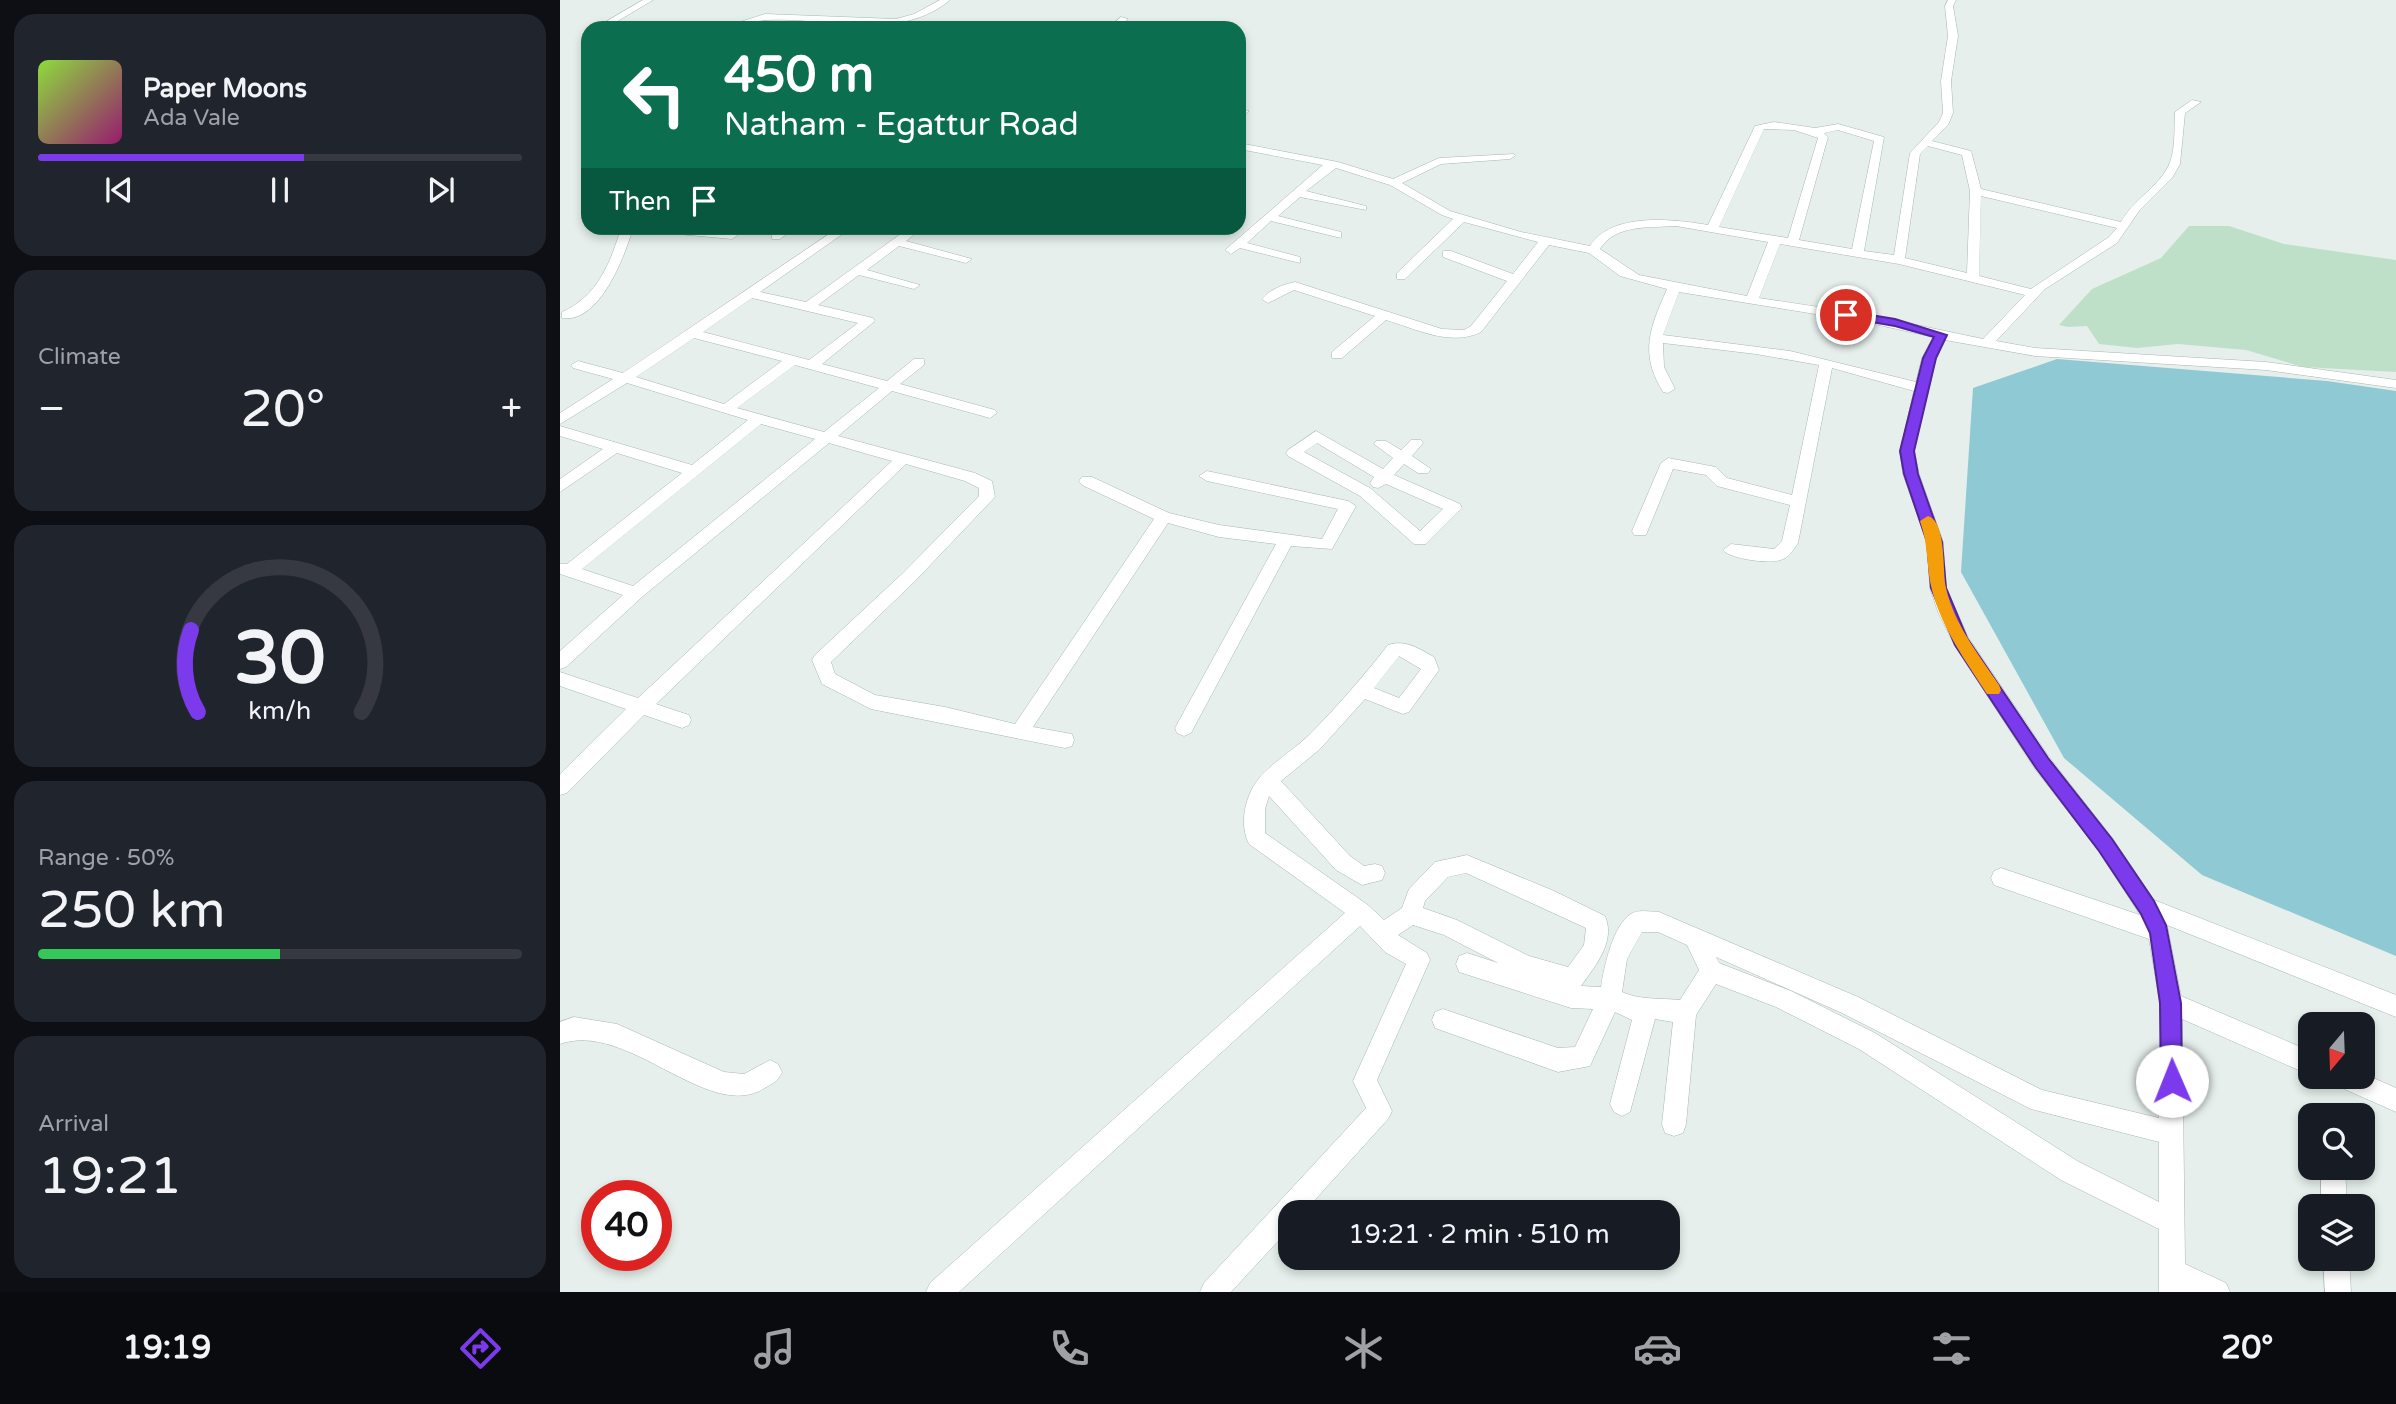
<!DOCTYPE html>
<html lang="en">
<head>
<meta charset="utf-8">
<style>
	:root { --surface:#171b24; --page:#20242c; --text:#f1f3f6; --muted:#9ea1a6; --line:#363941; --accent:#7c3aed }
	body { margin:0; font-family:"Varela Round",sans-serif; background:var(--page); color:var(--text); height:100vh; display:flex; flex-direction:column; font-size:26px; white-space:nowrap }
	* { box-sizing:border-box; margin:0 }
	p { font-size:23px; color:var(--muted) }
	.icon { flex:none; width:38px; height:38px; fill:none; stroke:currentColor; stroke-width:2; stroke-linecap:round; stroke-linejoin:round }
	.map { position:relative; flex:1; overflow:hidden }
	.side { display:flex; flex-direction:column; gap:14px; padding:14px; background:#0d0f14; width:560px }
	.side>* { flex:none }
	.guide { position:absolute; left:21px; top:21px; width:665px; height:214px; border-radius:21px; box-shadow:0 4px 10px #0003; background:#0b6e4f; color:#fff; overflow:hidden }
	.needle { width:46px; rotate:199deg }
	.controls { position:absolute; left:1738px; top:1012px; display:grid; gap:14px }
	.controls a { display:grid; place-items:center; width:77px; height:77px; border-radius:14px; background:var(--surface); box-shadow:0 4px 10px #0003; font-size:35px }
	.speed { position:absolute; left:21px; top:1180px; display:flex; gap:14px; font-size:35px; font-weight:700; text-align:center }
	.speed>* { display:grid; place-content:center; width:91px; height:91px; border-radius:50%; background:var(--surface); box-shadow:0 4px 10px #0003; line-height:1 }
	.speed .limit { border:10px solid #d22; background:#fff; color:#111 }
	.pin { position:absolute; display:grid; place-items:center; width:60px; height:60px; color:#fff; margin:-30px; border:4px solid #fff; border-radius:50%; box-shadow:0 2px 7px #0007 }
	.me { position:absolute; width:77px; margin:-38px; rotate:359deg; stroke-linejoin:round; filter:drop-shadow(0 0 5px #0008) }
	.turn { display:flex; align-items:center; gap:24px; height:147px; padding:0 28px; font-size:32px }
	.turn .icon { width:91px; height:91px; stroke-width:2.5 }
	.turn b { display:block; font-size:49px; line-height:60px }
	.then { display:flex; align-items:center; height:66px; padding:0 28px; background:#0003; gap:14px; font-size:26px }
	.big { font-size:52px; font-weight:600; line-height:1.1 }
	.side .tile { flex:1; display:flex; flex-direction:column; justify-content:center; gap:10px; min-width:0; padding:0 24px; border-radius:21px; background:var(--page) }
	.side .dial { align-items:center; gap:0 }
	.dial svg { height:182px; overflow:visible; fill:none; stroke:var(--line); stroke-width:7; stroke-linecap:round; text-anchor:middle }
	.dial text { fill:var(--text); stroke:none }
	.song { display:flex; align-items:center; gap:21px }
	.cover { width:84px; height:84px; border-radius:10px; background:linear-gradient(135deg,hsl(90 70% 55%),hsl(320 70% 35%)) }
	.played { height:7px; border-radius:4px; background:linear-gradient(90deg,var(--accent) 55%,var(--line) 55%) }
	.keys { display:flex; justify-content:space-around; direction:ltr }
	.heat { display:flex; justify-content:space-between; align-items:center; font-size:38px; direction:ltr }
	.charge { height:10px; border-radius:5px; background:linear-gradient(90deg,#34c759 50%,var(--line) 0) }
	.trip { position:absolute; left:718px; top:1200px; width:402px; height:70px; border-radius:21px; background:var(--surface); box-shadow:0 4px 10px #0003; font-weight:600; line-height:70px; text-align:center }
	.tabs { display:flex; height:112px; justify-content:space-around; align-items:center; background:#090b0e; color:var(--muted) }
	.tabs .icon { width:49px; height:49px }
	.tabs .current { color:var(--accent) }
	.tabs b { font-size:32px; color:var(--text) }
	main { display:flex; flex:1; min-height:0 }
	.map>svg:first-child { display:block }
	.green { fill:#bfe0c8 }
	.water { fill:#8ec9d4 }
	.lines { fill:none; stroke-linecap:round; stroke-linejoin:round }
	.minor-casing { stroke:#a8b8b2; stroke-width:1 }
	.minor { fill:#fff; fill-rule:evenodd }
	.route { fill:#7c3aed; stroke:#51269a; stroke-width:2 }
	.slow { fill:#f59e0b }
</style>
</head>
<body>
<main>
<section class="side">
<div class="tile">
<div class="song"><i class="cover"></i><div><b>Paper Moons</b><p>Ada Vale</p></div></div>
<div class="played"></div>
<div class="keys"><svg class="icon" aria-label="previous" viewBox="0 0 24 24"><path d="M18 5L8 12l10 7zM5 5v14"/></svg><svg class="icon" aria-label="pause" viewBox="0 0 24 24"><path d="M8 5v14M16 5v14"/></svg><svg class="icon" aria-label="next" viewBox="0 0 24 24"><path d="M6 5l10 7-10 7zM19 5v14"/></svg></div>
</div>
<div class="tile"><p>Climate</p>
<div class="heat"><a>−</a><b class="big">20°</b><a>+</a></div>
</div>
<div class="tile dial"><svg viewBox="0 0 100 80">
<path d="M14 69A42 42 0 1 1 86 69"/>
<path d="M14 69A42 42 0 0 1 11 33" stroke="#7c3aed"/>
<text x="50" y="56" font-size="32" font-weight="700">30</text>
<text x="50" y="72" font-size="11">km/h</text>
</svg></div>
<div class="tile"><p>Range · 50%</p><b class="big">250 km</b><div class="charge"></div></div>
<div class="tile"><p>Arrival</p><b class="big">19:21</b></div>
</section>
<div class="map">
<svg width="1836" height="1292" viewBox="0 0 1836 1292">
	<rect width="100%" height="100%" fill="#e6efeb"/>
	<polygon class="green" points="1629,226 1669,226 1724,244 1836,260 1836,372 1743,367 1686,350 1618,344 1577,348 1539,344 1527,326 1508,327 1499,325 1532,289 1601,258"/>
	<polygon class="water" points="1497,359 1767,381 1836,391 1836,956 1642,875 1504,758 1401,572 1413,388"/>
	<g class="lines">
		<defs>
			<g id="minor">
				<polygon points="83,0 93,0 46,28 35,28"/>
				<path d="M380,0H390C340,42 268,17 208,20C192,20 177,28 161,28L205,14L336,19L354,14Z"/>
				<path d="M1388,0H1396L1393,6L1398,36L1391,81L1393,113L1388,125L1372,141L1411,151L1421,189L1561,222C1573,200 1597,188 1608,167C1616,151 1614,129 1615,112L1632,100L1641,102L1625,113L1620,164L1612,178L1579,211L1557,243L1485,289L1436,341L1475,348L1706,362L1836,380V388L1706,370L1475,356L1385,340L1376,358L1354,451L1359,474L1383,542L1386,588L1408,637L1489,757L1553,839L1594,900L1836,995V1017L1607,925L1621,996L1750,1051V1075L1622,1019L1625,1264L1666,1283L1670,1292H1599V1229L1501,1180L1299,1049L1216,1007L1156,984L1136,1015L1126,1124L1123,1133L1114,1136L1105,1133L1102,1124L1113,1022L1095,1019L1070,1112L1062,1116L1054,1112L1050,1104L1072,1020L1055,1012L1030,1066L998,1072L875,1028L872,1020L875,1012L883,1009L998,1048L1015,1047L1033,1009L1011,1008L899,972L896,964L899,956L907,953L938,963L884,935L853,925L838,935L867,953L870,960L817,1080L832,1111L828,1119L743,1213H730V1228L671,1292H640L644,1283L806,1108L793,1081L846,964L825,952L800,926L399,1292H366L370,1283L785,913L689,844C680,826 684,804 693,787C706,765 731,753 749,735C777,707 803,677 828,645C846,639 859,649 874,657L879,670L849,712L843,714L805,699L760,749L721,781L790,856L804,866L815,864L822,866L825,873L822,880L802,885L776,870L709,796L705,809V833L808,905L824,920L842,908L849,889L875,862L907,855L994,891L1045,916C1056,942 1035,966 1021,986L1041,987C1044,967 1053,925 1071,914C1078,909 1091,912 1099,912L1298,997L1482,1090L1599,1118L1600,1003L1589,939L1434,885L1431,878L1434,871L1441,868L1580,915L1539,851L1475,769L1395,646L1378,612L1370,588L1367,542L1343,474L1340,451L1354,391L1272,368L1238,543C1234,549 1229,557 1223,559C1212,565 1170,559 1163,550L1171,544L1214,549L1222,541L1230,505L1157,486L1146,475L1113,469L1086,535H1074L1072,531L1101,463L1108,458L1156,467L1167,478L1232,495L1259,365L1196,354L1103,343L1104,367L1115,389L1108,393L1103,392C1079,353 1090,328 1107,289L1060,276L1029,253L989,245L921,332C891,347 856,329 826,320L782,358H772V352L815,316L734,290L708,303L702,299C711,289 722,285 735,282L882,329L904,330L911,326L947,281L883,257V251H891L953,274L978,242L904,222L845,279H837V273L893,219L882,215L830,185L776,168L746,191L806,206V210L740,197L718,216L781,232V238L711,221L687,243L740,257V263L680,248L671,254L665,250L763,165L679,149V143L778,162L833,179L879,158L954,154L955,156L950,159L881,164L842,183L890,211L961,232L1030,246C1051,212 1113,219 1148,225L1195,126L1214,122L1255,128L1278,124L1324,137L1304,251L1334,255L1350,153L1379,122L1383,113L1381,81L1388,36L1385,6ZM1204,129L1234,130L1258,138L1228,238L1159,227ZM1278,130L1314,141L1292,249L1239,240L1268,137L1264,133ZM1368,146L1402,155L1410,191L1407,273L1345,258L1360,154ZM1421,196L1557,228L1549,237L1471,289L1419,276ZM1116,226L1208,242L1187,296L1079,275L1040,249C1055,224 1089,228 1116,226ZM1220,244L1339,264L1465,295L1423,339L1305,314L1199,298ZM1119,292L1305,322L1373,337L1362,358L1356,382L1230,351L1103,335ZM839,656L861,669L839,698L814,688ZM906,873L1026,928L1024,945L1008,967L969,956L897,920L863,908L865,901L888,877ZM1082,932H1098L1127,945L1139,970L1120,1000C1101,998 1078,1000 1062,992L1067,959ZM1156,957L1282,1013L1471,1109L1599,1142V1202L1519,1162L1315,1033L1231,991L1159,963Z"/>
				<polygon points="561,17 568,19 558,28 548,28"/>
				<polygon points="680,109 689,111 679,119 679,110"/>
				<path d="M61,228H73C65,255 40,324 2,318V312C37,297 51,262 61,228Z"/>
				<polygon points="90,228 129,228 172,231 178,235 172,239 96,232"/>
				<polygon points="222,228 235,228 220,239 212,239 212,233"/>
				<path d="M278,228H291L200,292L246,302L349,228H362L346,241L412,259L406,263L339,246L307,270L360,285L354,289L299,275L258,305L313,318L315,321L262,364L327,381L354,359H364V365L340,384L435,410L437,413L430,418L332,391L278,436L415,473L432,481L435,497L355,581L271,662L275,674L315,695L385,707L455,724L594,519L522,485L519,481L522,477H532L609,513L659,525L762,539L778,509L647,481L639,476L647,471L788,501L796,506L772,549L731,546L631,733L624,736L617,733L615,728L716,544L659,537L608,523L473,727L512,734L514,740L512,746L505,748L311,709L262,684L252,660L255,655L343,573L419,496V488L405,481L346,464L96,704L129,715L131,720L129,725L122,728L84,715L7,793L0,795V774L66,709L0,686V672L78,698L332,461L269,443L82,597L6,667L0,669V651L63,595L0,574V564H7L122,473L57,453L0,492V479L43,449L0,436V426L132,465L188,420L67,383L0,424V413L53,379L13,368L11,365L18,361L63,373ZM192,298L298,323L249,360L143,332ZM134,338L222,361L164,404L76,377ZM235,365L319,388L264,432L177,408ZM201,424L255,439L73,586L22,569Z"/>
				<path d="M756,431L823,469L833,458L814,444L816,441H826L841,450L851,440H861L863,443L852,456L871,469L868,473H858L844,464L834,475L900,504L902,508L866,544H854L800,496L728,456L726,453L728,450ZM757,443L814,477L810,483L813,487L818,488L826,484L883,509L860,531L810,488L744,452Z"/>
				<path d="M14,1017L57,1024L164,1072L184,1074L210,1060L218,1064L222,1072C218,1082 211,1084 203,1089C147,1122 67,1020 0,1044V1022Z"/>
				<polygon points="1802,1073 1836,1088 1836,1112 1773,1084 1769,1076 1802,1076"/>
				<polygon points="1761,1167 1785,1167 1787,1206 1761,1206"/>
				<polygon points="1763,1258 1789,1258 1791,1292 1765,1292"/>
			</g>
		</defs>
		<use href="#minor" class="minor-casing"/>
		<use href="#minor" class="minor"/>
	</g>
	<polygon class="route" points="1286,311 1335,319 1387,335 1376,358 1354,451 1358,474 1382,542 1386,588 1407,638 1488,758 1552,839 1594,901 1606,925 1621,1003 1622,1081 1619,1089 1612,1092 1604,1089 1601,1081 1600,1003 1590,933 1581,914 1539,851 1476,768 1395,645 1371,588 1367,542 1344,474 1340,451 1363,358 1374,337 1335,326 1282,317 1282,312"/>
	<path class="slow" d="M1368,516C1387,522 1382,571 1386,588C1394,624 1419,655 1439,685L1441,690L1439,694H1427C1406,661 1382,629 1372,590C1366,567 1369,546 1360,521Z"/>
</svg>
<div class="controls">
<a><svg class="needle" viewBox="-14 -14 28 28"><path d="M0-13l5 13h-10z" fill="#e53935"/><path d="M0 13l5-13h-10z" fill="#9ea1a6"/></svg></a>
<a><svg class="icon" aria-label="search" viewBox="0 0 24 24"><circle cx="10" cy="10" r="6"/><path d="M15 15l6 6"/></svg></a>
<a><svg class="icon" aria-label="layers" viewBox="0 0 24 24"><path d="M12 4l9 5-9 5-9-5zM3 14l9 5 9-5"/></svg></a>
</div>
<div class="speed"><div class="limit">40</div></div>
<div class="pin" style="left:1286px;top:315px;background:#d93025"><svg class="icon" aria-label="arrive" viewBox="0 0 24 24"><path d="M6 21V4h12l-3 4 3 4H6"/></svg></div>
<svg class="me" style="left:1612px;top:1081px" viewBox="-20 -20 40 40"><circle r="19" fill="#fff"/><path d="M0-13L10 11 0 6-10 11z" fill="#7c3aed"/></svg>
<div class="trip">19:21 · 2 min · 510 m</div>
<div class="guide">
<div class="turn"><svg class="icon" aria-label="left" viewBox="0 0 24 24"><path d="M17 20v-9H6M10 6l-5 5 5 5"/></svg><div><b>450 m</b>Natham - Egattur Road</div></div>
<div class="then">Then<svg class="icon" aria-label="arrive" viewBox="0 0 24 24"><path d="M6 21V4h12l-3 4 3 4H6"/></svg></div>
</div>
</div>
</main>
<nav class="tabs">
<b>19:19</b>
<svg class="icon current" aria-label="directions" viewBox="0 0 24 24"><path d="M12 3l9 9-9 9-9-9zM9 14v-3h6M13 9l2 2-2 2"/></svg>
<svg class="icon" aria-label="music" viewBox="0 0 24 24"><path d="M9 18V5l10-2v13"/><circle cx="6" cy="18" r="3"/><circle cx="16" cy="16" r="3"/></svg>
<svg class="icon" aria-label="phone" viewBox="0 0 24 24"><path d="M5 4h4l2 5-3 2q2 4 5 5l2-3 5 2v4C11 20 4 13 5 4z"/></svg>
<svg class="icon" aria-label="climate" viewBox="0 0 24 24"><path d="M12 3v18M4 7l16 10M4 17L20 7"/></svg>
<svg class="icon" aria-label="car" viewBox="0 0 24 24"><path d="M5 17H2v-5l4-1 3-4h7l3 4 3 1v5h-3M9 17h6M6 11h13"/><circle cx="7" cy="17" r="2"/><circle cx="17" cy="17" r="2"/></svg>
<svg class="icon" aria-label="filters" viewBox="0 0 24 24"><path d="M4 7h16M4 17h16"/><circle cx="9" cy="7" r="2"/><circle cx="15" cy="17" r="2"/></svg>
<b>20°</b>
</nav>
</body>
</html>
